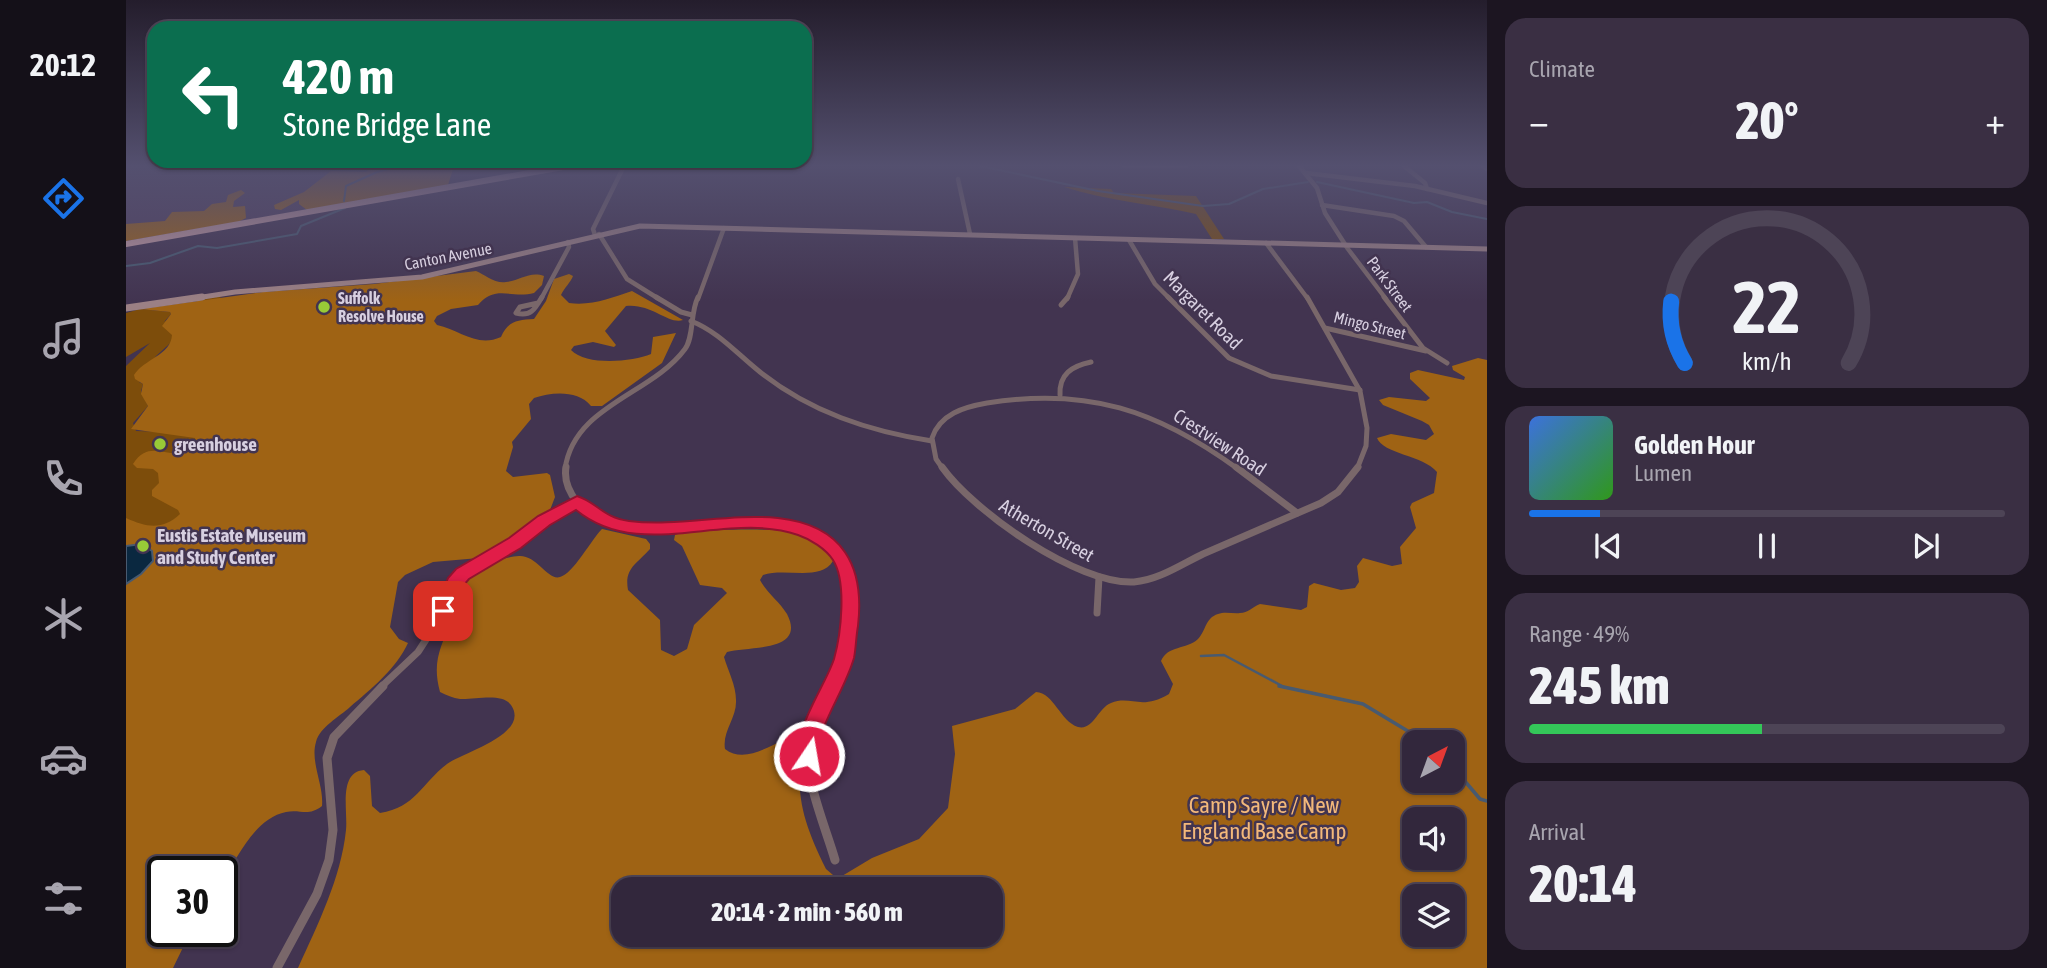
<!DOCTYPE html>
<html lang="en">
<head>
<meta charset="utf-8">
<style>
	:root { --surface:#32273c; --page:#3a2f43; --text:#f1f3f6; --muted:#a8a5af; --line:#4d4456; --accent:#1a73e8 }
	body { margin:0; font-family:"Asap Condensed",sans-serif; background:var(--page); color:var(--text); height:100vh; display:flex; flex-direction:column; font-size:26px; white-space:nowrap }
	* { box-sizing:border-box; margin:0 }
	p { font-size:23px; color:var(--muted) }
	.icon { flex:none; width:38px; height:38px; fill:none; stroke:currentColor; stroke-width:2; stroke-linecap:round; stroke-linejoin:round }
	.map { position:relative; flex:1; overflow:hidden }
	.drawer { display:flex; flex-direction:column; gap:18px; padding:18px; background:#1c1521; width:560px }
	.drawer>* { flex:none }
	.top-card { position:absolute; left:21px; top:21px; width:665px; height:147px; border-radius:21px; box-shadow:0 2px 5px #0004,0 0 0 2px var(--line); background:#0b6e4f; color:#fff; overflow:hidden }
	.needle { width:46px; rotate:41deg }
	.controls { position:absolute; left:1276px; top:730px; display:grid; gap:14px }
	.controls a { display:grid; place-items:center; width:63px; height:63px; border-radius:14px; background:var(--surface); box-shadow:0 2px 5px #0004,0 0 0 2px var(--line); font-size:35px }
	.speed { position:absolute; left:21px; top:856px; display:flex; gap:14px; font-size:35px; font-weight:700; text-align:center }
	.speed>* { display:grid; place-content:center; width:91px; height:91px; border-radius:50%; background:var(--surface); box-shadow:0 2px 5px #0004,0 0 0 2px var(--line); line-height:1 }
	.speed .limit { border:4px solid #111; border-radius:10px; background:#fff; color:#111 }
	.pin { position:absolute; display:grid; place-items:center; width:60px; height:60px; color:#fff; margin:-30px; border-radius:14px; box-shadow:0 4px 10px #0006 }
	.me { position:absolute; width:77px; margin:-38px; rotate:12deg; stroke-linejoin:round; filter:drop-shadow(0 0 5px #0008) }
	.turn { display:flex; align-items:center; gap:24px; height:147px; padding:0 21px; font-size:32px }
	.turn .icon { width:91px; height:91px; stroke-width:2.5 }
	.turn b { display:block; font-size:49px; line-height:60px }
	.big { font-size:52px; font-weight:800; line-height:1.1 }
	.drawer .tile { flex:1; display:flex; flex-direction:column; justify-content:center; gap:10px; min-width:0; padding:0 24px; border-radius:21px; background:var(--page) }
	.drawer .dial { align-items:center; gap:0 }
	.dial svg { height:182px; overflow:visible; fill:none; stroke:var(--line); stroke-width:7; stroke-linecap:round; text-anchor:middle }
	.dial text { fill:var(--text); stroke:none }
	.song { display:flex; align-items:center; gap:21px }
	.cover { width:84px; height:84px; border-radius:10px; background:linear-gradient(135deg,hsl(220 70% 55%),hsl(110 70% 35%)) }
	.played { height:7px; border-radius:4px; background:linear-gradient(90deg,var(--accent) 15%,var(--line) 15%) }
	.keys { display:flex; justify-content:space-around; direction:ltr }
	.heat { display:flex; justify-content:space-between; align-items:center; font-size:38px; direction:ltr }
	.charge { height:10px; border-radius:5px; background:linear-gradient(90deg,#34c759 49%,var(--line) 0) }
	.trip { position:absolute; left:485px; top:877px; width:392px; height:70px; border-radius:21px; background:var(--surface); box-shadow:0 2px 5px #0004,0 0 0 2px var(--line); font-weight:800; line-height:70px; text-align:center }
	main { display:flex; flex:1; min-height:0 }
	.tab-bar { display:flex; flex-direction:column; width:126px; justify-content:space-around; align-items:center; background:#141018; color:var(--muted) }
	.tab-bar .icon { width:49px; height:49px }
	.tab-bar .selected { color:var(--accent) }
	.tab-bar b { font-size:32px; color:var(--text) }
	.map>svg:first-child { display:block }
	.built { fill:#4f3e5e }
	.green { fill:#7d4d0b }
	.forest { fill:#9f6314; fill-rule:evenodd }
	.water { fill:#0a2840; stroke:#485a70; stroke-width:2 }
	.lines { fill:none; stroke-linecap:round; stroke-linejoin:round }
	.stream-far2 { stroke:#485a70; stroke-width:2 }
	.stream-far1 { stroke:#485a70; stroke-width:2.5 }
	.stream { stroke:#485a70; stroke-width:3.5 }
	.minor-far3 { stroke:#79676a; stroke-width:4.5 }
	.minor-far2 { stroke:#79676a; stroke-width:5 }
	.minor-far1 { stroke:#79676a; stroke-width:7 }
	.minor { stroke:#79676a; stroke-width:9 }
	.tertiary { stroke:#79676a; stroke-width:4.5 }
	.secondary-far1 { stroke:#9b8084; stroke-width:5 }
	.secondary { stroke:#9b8084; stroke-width:7 }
	.trunk { stroke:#c19aa1; stroke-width:6 }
	.route { fill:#e11d48; stroke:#92132f; stroke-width:2 }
	.poi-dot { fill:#98cb37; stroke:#423450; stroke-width:2.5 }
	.labels { text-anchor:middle; stroke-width:5; stroke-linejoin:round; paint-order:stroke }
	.far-street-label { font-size:16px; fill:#d7cfe0; stroke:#423450 }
	.far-poi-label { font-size:16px; font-weight:bold; fill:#d7cfe0; stroke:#423450; text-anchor:start }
	.street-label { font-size:19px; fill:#d7cfe0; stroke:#423450 }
	.poi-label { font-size:19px; font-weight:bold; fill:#d7cfe0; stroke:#423450; text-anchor:start }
	.near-park-label { font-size:23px; fill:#f3b87a; stroke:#423450 }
</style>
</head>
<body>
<main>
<nav class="tab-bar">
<b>20:12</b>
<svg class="icon selected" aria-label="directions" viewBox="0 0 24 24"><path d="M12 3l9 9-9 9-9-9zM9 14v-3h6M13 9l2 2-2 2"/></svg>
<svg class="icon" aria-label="music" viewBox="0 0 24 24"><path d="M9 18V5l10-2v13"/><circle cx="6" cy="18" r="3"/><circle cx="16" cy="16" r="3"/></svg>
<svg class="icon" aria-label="phone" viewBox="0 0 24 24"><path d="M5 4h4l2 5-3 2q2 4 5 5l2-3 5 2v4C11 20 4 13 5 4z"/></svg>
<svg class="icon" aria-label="climate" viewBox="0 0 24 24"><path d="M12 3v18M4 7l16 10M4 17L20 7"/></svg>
<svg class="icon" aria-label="car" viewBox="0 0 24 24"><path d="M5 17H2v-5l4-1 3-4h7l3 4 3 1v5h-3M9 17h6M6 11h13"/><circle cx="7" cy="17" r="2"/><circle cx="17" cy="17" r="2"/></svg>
<svg class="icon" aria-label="filters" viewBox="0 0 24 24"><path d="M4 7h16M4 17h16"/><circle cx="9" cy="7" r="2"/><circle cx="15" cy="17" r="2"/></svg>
</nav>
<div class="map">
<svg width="1361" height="968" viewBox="0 0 1361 968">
	<rect width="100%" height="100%" fill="#423450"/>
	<polygon class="built" points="0,166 327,166 322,185 0,241"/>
	<g class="green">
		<path d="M938,187L985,189L988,193L1070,196L1098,239H1086L1070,214C1026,204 982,201 938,187Z"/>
		<polygon points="96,296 30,356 13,382 17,384 15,391 22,406 7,423 10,431 92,434 66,507 0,585 0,366 24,343 0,357 0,313 14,309 44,312 45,314 38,322 76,299"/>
	</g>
	<g class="forest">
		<polygon points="248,166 328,166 322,185 181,210 173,204 173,200 155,210 149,209 148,205 178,192 205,171 240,172"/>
		<polygon points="115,190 119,193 108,201 107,207 119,206 120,218 112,222 0,241 0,224 39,221 46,212 78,211 86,204 100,202 102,195"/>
		<path d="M350,271C358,274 369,284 380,282C394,281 403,271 418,276L416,285L408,293C385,299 370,284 352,305L325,309L311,316L308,321L311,325C334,330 351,348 375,337C382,321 391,320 408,319L420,301L428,279L443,274L447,276C445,282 438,288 435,295L443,303C466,306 485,298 506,291L557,320C543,325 525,303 500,306L479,331L490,345L488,347L467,342L448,346L445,350C460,366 506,362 525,354L527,337L550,333L536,363L476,406H465C452,390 426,392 408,398L403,404L405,419L386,442L387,447L380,471L387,477L421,473L424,475L429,497L424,510L353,558L307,562L279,575L272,582L264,627L273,639L282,643C270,669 245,689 224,707C213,717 194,727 190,742C184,762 198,785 196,806C182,817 175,809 160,812C129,818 111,858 96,883V872H37V931H65L47,968H0V584C12,575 28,568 26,551L10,544L0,546V518C20,527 36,531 54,514L52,510L26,496V490L33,483L32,473L27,469L11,468L7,464C20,443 35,453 53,454L70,444L69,438L5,429L22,406L15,394L17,384L9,379L8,375C18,359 45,355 46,335L36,326L45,314L44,312L14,309L137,292L248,284Z"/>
		<path d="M1352,358L1361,360V968H172C192,924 215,878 220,830C222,811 212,772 238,770L244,776L246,806L254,813C290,807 295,784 321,764C336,753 405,734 385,705C376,692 348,700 334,699C327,698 320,695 314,692C306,663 314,647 326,621C330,611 331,600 335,590C342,571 374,557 393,556C411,555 422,581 434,577C447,574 465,540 476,529L520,539L524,544V549C511,564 498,568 502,590L534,620L535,650L548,656L561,649L568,625L601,593L596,588L574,585L556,546L548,540L549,535C566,529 651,528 669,532C684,536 702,546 707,561C694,582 659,567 637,575L634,580C641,593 654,602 661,614C681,653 621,646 601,652L598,657C602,671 610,685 610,700C611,718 596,731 599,749C622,767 653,738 678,731C668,790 674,816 700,869L707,875L716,876L746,858L793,839L822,808L829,754L826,726L889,709L910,692C928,693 934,721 952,727C967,731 972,708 985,703C1005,695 1015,711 1043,694L1047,684L1035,661C1042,645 1060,650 1072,639C1080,631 1079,618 1092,614C1099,611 1107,614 1114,613C1122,613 1126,607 1134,604L1175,610L1181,607L1183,586L1188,583L1215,590L1229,588L1233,582L1231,566L1237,558L1266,566L1276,564L1274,547L1290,528L1284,507L1286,503L1308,493L1311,472C1297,455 1257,454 1251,438L1265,434L1300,440L1308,434L1303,425L1296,421L1257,405L1253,400L1263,397L1300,401L1304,398L1284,379V373L1292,370L1338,380L1339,377L1327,370L1326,366ZM1288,742H1326V780H1288ZM1288,819H1326V858H1288ZM497,889H864V934H497ZM1288,896H1326V934H1288Z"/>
	</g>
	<polygon class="water" points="16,544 26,551 27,561 15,574 0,584 0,546"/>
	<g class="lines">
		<g class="stream-far2">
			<polyline points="854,166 972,191 1077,206 1103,204 1137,189 1182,182"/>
			<polyline points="1191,182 1288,203 1301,202 1326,212 1361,219"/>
			<polyline points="218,201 220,186 251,172 275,166"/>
			<polyline points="0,266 24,263 72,246 91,248 171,234 175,226 219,208"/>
		</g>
		<polyline class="stream-far1" points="1075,656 1098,655 1158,687"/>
		<g class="stream">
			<polyline points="1153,686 1237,704 1300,742"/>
			<polyline points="1326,766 1354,799 1361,801"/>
		</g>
		<g class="minor-far3">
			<polyline points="998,166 1060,166"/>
			<polyline points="1173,166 1191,188 1199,213 1222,249 1260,299"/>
			<polyline points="1278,166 1299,183 1301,189"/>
			<polyline points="1357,166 1361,169"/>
			<polyline points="1180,173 1289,186 1361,203"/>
			<polyline points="832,179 844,234"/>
			<polyline points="1196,205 1268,216 1278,221 1300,247"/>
			<polyline points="473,234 501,279 533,299"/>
			<polyline points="1003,240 1029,284 1044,299"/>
			<polyline points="1140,243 1182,299"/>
			<polyline points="415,299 443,247 442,242"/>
			<polyline points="572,299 598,228"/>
			<polyline points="941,299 952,274 949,238"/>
		</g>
		<g class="minor-far2">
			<polyline points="530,297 555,312 566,315"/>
			<polyline points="1042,297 1103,358 1145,376 1234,390"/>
			<polyline points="1181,297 1234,391 1241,428 1240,446 1231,469"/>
			<polyline points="1258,297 1297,348 1321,363"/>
			<path d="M412,303L394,307L390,313C405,317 409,309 416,297"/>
			<polyline points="935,305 942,297"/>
			<path d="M565,321C593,332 611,354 634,372C685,412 742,431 806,441"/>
			<polyline points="1199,328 1300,351"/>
			<path d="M934,395C933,374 946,366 965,362"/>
			<path d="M439,469C448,405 525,395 559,349C568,337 564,313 572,297"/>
			<path d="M817,469L810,459L806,438C814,414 838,407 861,403C961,387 1031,410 1112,469"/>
		</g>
		<g class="minor-far1">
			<path d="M440,467C438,479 443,492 451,502C506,576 699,462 724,584C731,619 720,655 706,687"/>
			<path d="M816,467C847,511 952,585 1008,582C1033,580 1056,564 1077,554C1117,537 1156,520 1195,503L1212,492L1232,467"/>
			<polyline points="1110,467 1171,513"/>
			<polyline points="971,613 973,577"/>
			<polyline points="255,687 292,652 314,618 333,577 389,543 418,520 451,502"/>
		</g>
		<g class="minor">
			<path d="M707,686C699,704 687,722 683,741C676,774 700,828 709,860"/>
			<polyline points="151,968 191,894 203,860 207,830 201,758 208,737 257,686"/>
		</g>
		<polyline class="tertiary" points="469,235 467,229 498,166"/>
		<polyline class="secondary-far1" points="64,299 109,292 296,277 514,226 1361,249"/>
		<polyline class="secondary" points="0,308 76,297"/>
		<polyline class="trunk" points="0,244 443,166"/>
	</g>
	<linearGradient id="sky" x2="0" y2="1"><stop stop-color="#241d2c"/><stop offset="0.55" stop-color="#54506f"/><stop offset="1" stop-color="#54506f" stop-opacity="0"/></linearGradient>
	<rect width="1361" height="301" fill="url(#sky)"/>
	<path class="route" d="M451,496C471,502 477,518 503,521C552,527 602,513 652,518C717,525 739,566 732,626C730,637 730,648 728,658C721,682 707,704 698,727C694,739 695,752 690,763L683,766L675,763C663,734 699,687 708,659C715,634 721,582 707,560C700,549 684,539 672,535C600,510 515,563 450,510L424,525L395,548L343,579L336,587L324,617L317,619L311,617L308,611L322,578L330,569L383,538L412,516Z"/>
	<g class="poi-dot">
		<circle cx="198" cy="307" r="7"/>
		<circle cx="34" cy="444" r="7"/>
		<circle cx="17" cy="546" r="7"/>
	</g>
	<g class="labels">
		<g class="far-street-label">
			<text transform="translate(322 256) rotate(-11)" y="6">Canton Avenue</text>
			<text transform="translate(1264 284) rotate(53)" y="6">Park Street</text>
			<text transform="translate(1244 325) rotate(14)" y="6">Mingo Street</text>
		</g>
		<g class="far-poi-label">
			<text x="212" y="304">Suffolk<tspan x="212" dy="18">Resolve House</tspan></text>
		</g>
		<g class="street-label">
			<text transform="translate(1077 310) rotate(45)" y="7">Margaret Road</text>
			<text transform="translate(1094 442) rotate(33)" y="7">Crestview Road</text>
			<text transform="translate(921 530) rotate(30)" y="7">Atherton Street</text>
		</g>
		<g class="poi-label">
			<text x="48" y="451">greenhouse</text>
			<text x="31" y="542">Eustis Estate Museum<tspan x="31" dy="22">and Study Center</tspan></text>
		</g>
		<g class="near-park-label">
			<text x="1138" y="813">Camp Sayre / New<tspan x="1138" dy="26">England Base Camp</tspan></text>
		</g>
	</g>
</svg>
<div class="controls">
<a><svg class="needle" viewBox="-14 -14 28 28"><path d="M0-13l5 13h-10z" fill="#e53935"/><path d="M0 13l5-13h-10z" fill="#a8a5af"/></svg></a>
<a><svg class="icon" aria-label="sound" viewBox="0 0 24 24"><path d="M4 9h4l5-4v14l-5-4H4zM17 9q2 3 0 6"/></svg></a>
<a><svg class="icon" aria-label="layers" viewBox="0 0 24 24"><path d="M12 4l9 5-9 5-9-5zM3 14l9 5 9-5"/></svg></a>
</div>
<div class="speed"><div class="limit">30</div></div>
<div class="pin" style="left:317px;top:611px;background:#d93025"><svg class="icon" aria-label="arrive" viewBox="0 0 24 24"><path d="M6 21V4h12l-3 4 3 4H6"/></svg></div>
<svg class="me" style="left:683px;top:756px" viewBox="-20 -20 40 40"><circle r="17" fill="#e11d48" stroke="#fff" stroke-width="3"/><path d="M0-11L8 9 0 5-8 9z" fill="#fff"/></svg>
<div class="trip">20:14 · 2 min · 560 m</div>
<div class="top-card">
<div class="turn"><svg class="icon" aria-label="left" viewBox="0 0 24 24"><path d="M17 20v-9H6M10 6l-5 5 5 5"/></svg><div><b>420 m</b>Stone Bridge Lane</div></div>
</div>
</div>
<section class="drawer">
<div class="tile"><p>Climate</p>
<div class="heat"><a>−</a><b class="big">20°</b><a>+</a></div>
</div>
<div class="tile dial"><svg viewBox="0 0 100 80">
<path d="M14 69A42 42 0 1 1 86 69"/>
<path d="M14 69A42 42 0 0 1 8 42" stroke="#1a73e8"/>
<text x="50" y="56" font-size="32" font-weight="700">22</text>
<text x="50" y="72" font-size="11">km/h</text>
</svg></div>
<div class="tile">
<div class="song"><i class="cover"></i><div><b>Golden Hour</b><p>Lumen</p></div></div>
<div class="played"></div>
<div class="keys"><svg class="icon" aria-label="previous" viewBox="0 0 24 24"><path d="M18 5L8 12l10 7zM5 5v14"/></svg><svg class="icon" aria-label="pause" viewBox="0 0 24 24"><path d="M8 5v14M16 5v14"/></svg><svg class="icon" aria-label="next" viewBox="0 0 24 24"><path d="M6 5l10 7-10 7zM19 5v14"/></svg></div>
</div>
<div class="tile"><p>Range · 49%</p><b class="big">245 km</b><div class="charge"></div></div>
<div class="tile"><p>Arrival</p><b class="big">20:14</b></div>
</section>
</main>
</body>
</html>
